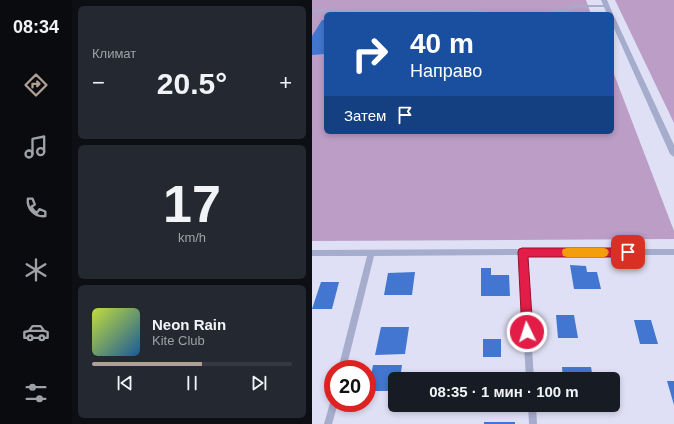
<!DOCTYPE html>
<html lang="ru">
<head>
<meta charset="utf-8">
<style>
	:root { --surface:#171b24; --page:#242831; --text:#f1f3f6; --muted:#9ea1a6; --line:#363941; --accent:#b0a093 }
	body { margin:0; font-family:Arial,sans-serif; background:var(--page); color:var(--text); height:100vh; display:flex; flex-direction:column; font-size:15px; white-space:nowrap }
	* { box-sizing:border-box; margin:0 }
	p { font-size:13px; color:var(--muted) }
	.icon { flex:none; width:22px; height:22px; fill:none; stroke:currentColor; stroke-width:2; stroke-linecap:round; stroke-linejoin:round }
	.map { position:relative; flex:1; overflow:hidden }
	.side { display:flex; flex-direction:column; gap:6px; padding:6px; background:#0d0f14; width:240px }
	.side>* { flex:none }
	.hud { position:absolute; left:12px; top:12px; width:290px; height:122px; border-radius:6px; box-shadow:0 2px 6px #0003; background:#1a4fa0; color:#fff; overflow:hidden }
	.speed { position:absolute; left:12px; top:360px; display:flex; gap:8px; font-size:20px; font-weight:700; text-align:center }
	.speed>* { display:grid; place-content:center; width:52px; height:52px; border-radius:50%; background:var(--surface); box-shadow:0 2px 6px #0003; line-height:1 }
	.speed .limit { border:6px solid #d22; background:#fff; color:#111 }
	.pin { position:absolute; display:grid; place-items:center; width:34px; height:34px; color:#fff; margin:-17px; border-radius:8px; box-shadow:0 2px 6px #0006 }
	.me { position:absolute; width:44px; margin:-22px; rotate:356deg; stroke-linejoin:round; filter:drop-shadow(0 0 3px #0008) }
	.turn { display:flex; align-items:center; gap:14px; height:84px; padding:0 20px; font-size:18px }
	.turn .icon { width:52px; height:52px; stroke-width:2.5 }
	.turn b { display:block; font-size:28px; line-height:34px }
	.then { display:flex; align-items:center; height:38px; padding:0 20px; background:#0003; gap:8px; font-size:15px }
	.big { font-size:30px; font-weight:600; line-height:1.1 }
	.side .widget { flex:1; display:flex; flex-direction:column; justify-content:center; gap:6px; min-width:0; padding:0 14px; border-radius:6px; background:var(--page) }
	.side .dial { align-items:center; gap:0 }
	.dial b { font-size:52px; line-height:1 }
	.song { display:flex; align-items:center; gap:12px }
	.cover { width:48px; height:48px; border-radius:6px; background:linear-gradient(135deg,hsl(70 70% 55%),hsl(210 70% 35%)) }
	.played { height:4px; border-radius:2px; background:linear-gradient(90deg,var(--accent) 55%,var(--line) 55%) }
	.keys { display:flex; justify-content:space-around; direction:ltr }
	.heat { display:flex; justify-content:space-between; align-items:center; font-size:22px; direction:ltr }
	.trip { position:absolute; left:76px; top:372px; width:232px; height:40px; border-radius:6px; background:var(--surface); box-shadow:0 2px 6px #0003; font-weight:600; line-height:40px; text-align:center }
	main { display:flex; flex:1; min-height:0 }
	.tabs { display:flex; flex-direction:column; width:72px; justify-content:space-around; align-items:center; background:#090b0e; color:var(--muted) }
	.tabs .icon { width:28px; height:28px }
	.tabs .selected { color:var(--accent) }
	.tabs b { font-size:18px; color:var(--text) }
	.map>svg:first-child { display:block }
	.green { fill:#bb9dc6 }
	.building { fill:#4276d0 }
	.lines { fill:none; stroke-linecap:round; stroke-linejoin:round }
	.service { fill:#a6accc; fill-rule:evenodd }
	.tertiary { fill:#a6accc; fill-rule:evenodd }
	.route { fill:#e11d48; stroke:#92132f }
	.slow { fill:#f59e0b }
</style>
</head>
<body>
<main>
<nav class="tabs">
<b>08:34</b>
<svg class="icon selected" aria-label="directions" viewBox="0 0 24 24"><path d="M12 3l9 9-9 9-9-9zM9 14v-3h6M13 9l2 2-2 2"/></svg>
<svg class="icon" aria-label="music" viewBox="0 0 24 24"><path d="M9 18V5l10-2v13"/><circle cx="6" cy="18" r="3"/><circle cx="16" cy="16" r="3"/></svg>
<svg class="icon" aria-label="phone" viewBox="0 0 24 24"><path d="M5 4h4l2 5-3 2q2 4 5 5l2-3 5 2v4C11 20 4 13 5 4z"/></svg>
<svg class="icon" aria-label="climate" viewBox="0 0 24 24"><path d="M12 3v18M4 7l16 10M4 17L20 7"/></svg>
<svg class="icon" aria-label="car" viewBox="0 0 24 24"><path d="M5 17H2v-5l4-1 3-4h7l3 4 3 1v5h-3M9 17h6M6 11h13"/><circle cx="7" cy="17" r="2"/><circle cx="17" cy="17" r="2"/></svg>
<svg class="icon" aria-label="filters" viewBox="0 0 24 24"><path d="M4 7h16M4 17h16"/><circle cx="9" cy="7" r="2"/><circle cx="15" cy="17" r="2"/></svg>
</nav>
<section class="side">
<div class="widget"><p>Климат</p>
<div class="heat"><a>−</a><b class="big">20.5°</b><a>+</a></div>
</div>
<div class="widget dial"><b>17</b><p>km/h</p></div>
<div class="widget">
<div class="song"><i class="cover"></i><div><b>Neon Rain</b><p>Kite Club</p></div></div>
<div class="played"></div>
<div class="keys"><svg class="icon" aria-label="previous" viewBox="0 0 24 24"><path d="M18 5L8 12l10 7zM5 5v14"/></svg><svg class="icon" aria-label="pause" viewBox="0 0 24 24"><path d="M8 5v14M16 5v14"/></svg><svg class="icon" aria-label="next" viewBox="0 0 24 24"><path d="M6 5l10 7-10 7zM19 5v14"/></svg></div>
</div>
</section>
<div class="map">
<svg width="362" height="424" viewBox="0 0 362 424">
	<rect width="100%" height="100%" fill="#dfe0f5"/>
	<g class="green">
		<polygon points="0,0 274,0 279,14 14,14 14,132 300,132 300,69 362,231 362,239 0,241"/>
		<polygon points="303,0 362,0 362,123"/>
	</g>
	<g class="building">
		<polygon points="10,20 14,20 14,50 12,54 0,55 0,36"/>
		<polygon points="258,265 274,266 275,272 285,272 289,289 262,289"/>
		<polygon points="169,268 179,268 179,275 197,275 198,296 169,296"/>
		<polygon points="103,272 100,295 72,295 76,273"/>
		<polygon points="9,282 27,282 20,309 0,309"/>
		<polygon points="244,315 262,315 266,338 246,338"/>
		<polygon points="322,320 339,320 346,344 328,344"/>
		<polygon points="69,327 97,327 93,354 63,355"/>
		<rect x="171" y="339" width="18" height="18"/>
		<polygon points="61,365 90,365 88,379 83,379 83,391 56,391"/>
		<polygon points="250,367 279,367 281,379 251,379"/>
		<polygon points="355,381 362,381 362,405"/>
		<polygon points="164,405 191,405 191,407 164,408"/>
		<rect x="172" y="422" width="31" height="2"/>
	</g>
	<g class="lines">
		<g class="service">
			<polygon points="263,5 295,5 297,6 295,7 264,7 255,11 227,14 216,14 218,13 254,9"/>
			<polygon points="161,9 180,14 174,14 161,11 0,12 0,10"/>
			<polygon points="209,249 362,249 362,255 214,255 222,379 214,379 207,255 62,256 34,369 26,369 55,256 0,256 0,250"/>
			<polygon points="21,399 21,403 26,403 20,424 12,424 18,403 19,400"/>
			<polygon points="216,405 224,405 225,424 217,424"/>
		</g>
		<g class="tertiary">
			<polygon points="289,0 295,0 301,14 300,15 295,14"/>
			<polygon points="300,16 303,18 362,145 362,157 358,154 300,24"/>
		</g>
	</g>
	<polygon class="route" points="210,248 316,248 320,249 321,252 320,255 316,257 216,257 221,332 219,336 215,337 211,336 210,332 206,252 207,249"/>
	<polygon class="slow" points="255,248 292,248 295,249 297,252 295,256 292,257 255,257 251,256 250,252 251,249"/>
</svg>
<div class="speed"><div class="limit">20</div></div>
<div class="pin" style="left:316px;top:252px;background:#d93025"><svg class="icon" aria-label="arrive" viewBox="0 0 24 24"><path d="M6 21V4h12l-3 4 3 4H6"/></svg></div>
<svg class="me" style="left:215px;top:332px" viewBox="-20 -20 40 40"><circle r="17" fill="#e11d48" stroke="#fff" stroke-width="3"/><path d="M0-11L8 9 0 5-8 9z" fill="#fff"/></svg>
<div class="trip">08:35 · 1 мин · 100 m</div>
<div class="hud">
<div class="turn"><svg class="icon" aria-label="right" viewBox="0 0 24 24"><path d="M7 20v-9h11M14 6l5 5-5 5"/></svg><div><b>40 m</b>Направо</div></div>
<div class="then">Затем<svg class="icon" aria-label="arrive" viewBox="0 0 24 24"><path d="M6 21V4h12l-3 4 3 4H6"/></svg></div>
</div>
</div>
</main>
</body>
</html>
